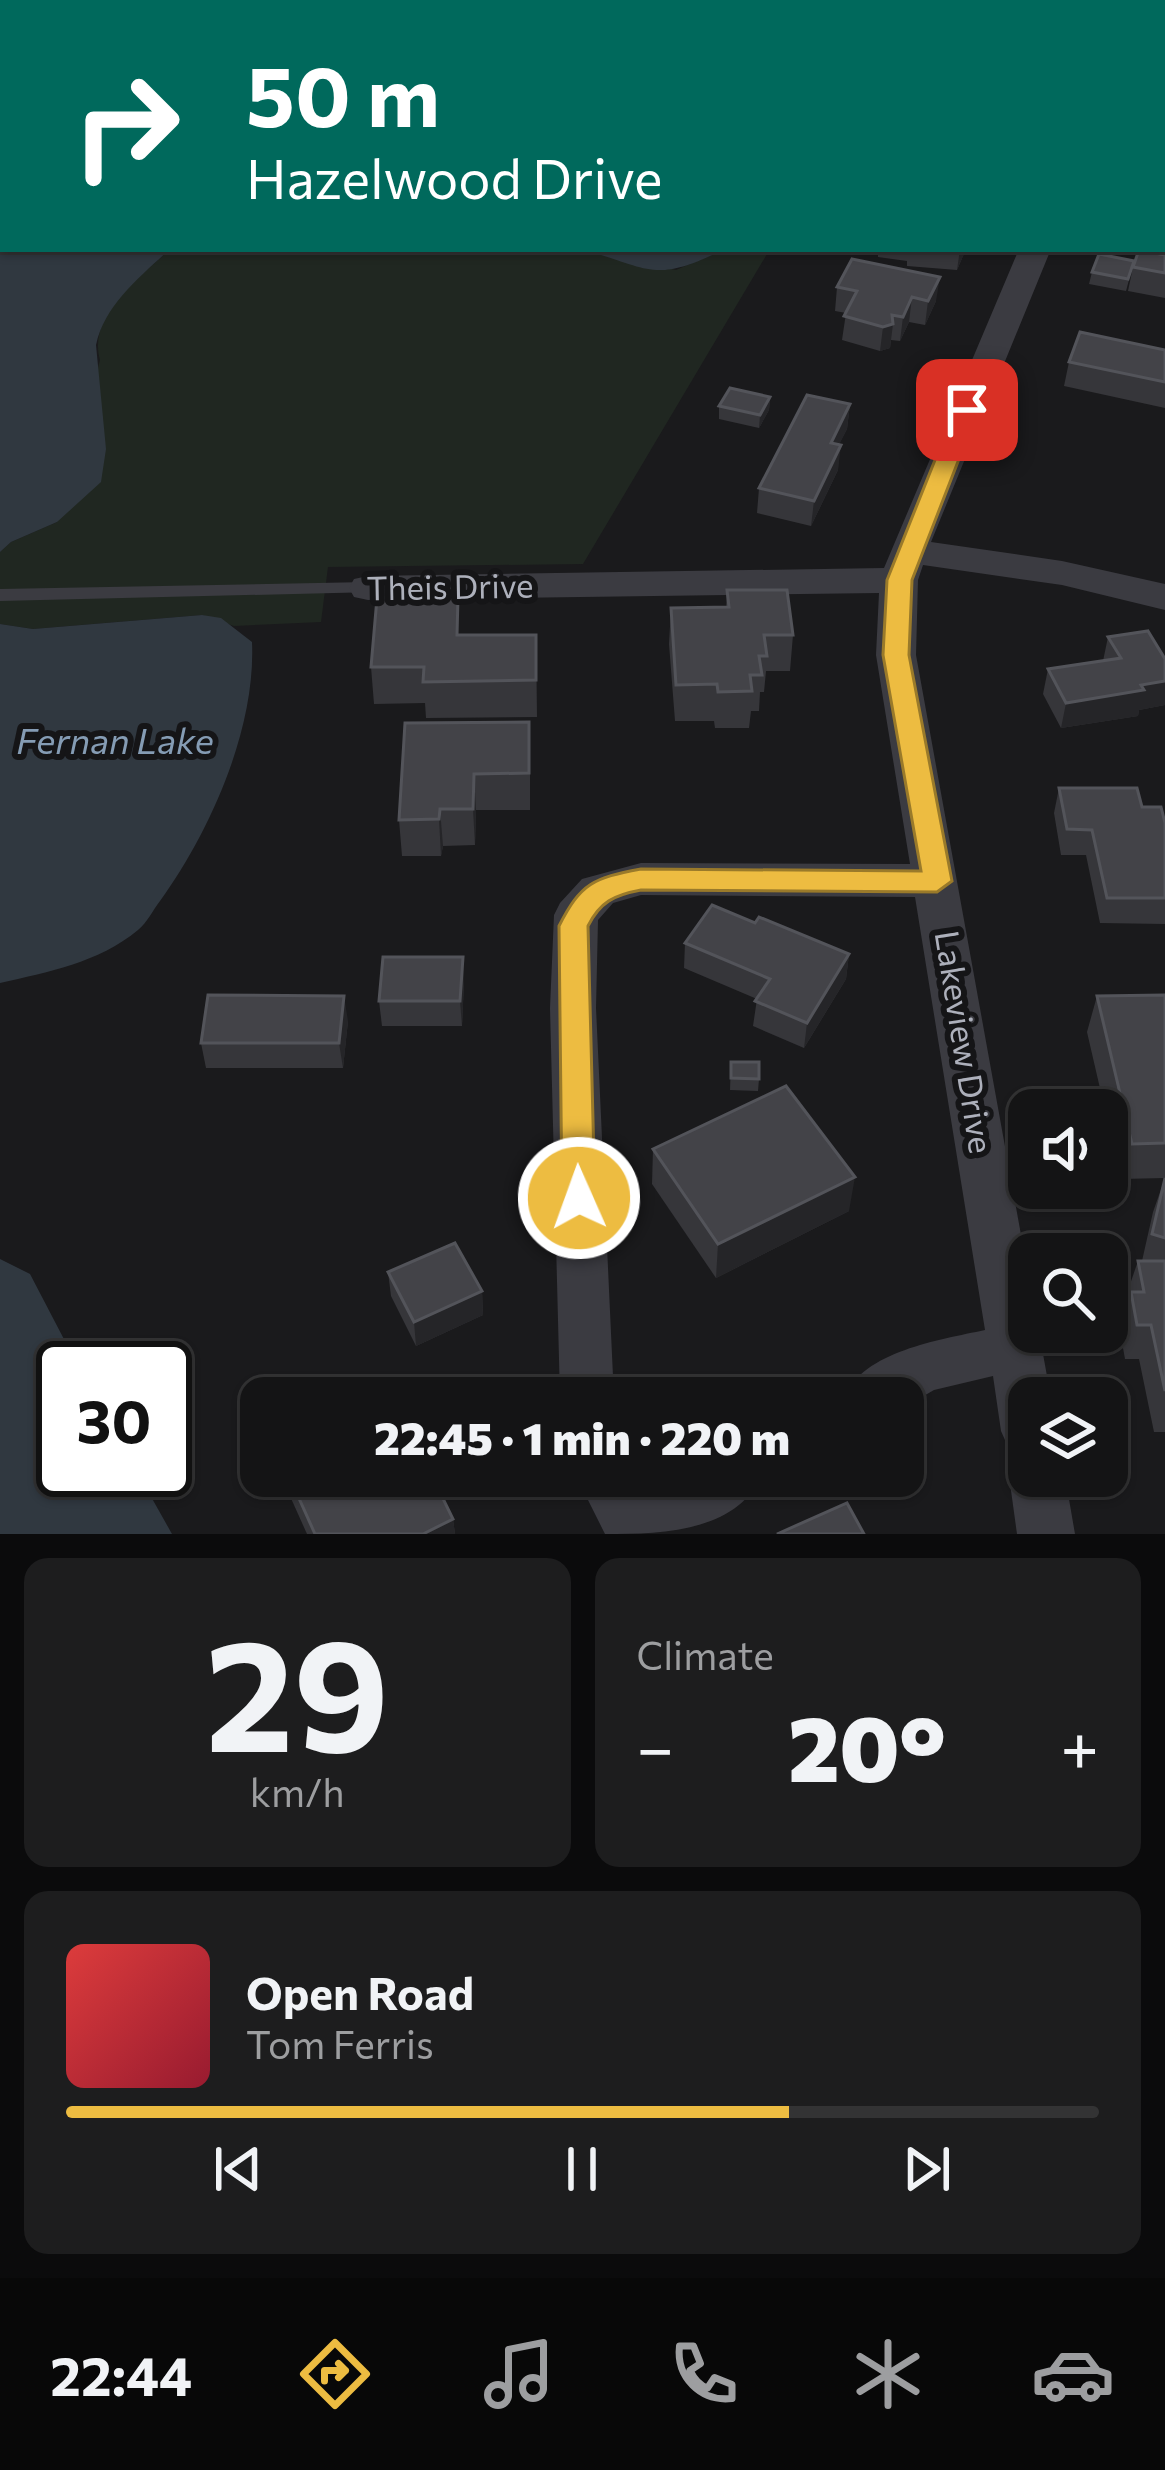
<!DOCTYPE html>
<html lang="en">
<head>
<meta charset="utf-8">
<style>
	:root { --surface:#141415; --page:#1d1d1e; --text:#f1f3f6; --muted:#9d9ea0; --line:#333334; --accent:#edbc41 }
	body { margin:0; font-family:Commissioner,sans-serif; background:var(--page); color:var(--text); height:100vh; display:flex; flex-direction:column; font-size:45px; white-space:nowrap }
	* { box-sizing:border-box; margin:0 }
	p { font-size:39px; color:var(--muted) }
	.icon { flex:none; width:66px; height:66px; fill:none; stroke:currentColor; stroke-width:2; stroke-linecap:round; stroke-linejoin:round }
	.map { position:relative; height:1534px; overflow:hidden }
	.details { display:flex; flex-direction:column; gap:24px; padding:24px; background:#0b0b0c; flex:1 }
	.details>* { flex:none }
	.hud { position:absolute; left:0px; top:0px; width:1167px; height:252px; box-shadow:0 3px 9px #0004,0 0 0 3px var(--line); background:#00695c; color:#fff; overflow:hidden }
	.controls { position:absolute; left:1008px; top:1089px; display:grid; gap:24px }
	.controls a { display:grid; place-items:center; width:120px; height:120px; border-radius:24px; background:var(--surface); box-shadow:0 3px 9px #0004,0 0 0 3px var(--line); font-size:60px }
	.speed { position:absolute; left:36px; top:1341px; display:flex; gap:24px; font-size:60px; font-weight:700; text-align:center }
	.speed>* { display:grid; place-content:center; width:156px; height:156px; border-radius:50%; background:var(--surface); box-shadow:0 3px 9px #0004,0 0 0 3px var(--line); line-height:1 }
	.speed .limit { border:6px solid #111; border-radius:18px; background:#fff; color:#111 }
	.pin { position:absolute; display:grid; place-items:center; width:102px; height:102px; color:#fff; margin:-51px; border-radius:24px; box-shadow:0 6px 18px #0006 }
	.me { position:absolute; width:132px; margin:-66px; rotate:358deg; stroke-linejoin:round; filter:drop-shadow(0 0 9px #0008) }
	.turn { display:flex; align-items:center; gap:42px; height:252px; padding:0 48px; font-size:54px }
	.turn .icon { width:156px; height:156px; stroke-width:2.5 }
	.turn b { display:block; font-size:84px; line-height:102px }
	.big { font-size:90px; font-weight:800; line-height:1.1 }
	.details .widget { flex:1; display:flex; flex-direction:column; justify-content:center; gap:18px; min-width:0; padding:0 42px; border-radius:24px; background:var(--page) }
	.details .dial { align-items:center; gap:0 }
	.dial b { font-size:156px; line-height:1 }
	.song { display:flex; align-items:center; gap:36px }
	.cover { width:144px; height:144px; border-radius:18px; background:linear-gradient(135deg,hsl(0 70% 55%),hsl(350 70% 35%)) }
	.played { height:12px; border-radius:6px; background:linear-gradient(90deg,var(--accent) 70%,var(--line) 70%) }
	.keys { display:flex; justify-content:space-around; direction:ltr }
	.heat { display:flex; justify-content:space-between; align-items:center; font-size:66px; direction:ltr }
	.details .tiles { flex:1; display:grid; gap:24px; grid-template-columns:1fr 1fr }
	.widget:last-child { grid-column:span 2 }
	.trip { position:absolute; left:240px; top:1377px; width:684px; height:120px; border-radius:24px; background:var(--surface); box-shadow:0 3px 9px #0004,0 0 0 3px var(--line); font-weight:800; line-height:120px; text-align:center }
	.tabs { display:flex; height:192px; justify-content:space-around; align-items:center; background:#080808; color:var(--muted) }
	.tabs .icon { width:84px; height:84px }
	.tabs .selected { color:var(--accent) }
	.tabs b { font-size:54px; color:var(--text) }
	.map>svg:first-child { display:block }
	.green { fill:#202721 }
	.water { fill:#303840 }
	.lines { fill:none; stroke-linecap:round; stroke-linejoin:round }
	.service { fill:#3b3b41; fill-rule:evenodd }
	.minor { fill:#3b3b41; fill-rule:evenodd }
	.motorway { fill:#676972; fill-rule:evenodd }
	.wall { fill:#36363a }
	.shaded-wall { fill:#252528 }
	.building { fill:#434348; stroke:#53545a; stroke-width:3 }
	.route { fill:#edbc41; stroke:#9a7a2a; stroke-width:3 }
	.labels { text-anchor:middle; stroke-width:12; stroke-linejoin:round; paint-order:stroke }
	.street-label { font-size:33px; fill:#adb0bb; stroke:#151517 }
	.water-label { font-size:36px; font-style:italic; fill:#859cb4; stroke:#151517 }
</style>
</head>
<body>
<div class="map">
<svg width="1165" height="1534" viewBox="0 0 1165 1534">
	<rect width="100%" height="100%" fill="#1a1a1c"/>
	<path class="green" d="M170,249H581L676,270L725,249H770L583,564L328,567L321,622L234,626L202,615L33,629L0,624V552L11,542L57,522L100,360C87,314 140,278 170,249Z"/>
	<g class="water">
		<path d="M0,55L3,249H170C140,277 105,304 96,345L106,449L101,482L57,522L11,542L0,552Z"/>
		<path d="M581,249H725C652,285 651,268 581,249Z"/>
		<path d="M202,615L221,618L252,642C256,729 210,832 160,901C153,910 147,923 138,930C98,963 48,972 0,983V624L33,629Z"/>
		<polygon points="0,1259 30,1274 79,1368 63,1368 63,1470 136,1470 172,1534 0,1534"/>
	</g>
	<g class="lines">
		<polygon class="service" points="368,582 378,588 375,592 0,601 0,589"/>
		<g class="minor">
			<path d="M1019,249H1051L931,542L1062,561L1165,584V610L1062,585L923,565L918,580L916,655L1029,1279V1332H1039L1051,1398H1029V1476H1065L1075,1534H1017L1009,1476L1017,1457L1024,1455L1009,1449L1001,1431L993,1376L934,1390L903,1408V1398H843C864,1351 939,1340 985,1330L915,897L641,895L613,903L598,920L596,1008L614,1398H560L550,1008L554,915L560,903L582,879L641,863L910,864L876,655L879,593L368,600L354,597L349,588L354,579L368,576L884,568Z"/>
			<path d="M576,1476H634L641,1489L679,1476H761C736,1533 658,1534 605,1534Z"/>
		</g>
		<g class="motorway">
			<polygon points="212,0 270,0 272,3 214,3"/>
			<polygon points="391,0 450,0 452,3 393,3"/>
			<rect x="1164" y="30" width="1" height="26"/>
			<rect x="1164" y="134" width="1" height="28"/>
			<rect x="1164" y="185" width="1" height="28"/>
		</g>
	</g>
	<g class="wall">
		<polygon points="878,249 966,249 957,270 907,266 907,261 878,257"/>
		<polygon points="1165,255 1165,298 1128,291 1133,267"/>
		<polygon points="1134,261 1126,291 1089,284 1092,272"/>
		<polygon points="837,287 936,301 925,325 909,322 900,341 891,340 890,348 880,351 842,340 846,313 835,311"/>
		<polygon points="1165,350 1165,408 1064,386 1069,362"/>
		<polygon points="770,397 769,410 759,428 719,419 719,406"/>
		<polygon points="850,404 847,429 839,444 838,470 811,526 757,513 759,488"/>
		<polygon points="727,590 793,635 790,671 766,671 764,692 760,692 759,711 751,711 749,728 715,728 714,721 675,721 669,644 671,608 726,608"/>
		<polygon points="460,635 536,635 537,717 426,718 425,703 374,704 371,667"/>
		<polygon points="1108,637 1165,659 1165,705 1139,710 1138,716 1061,728 1043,694 1048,669 1103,661"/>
		<polygon points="405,723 530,758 530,810 476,810 475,845 443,846 441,856 402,856 399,820"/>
		<polygon points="1059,788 1142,807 1165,823 1165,924 1100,923 1086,855 1061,855 1054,813"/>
		<polygon points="755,923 849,954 846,979 804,1048 753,1026 757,999 684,968 685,943"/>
		<polygon points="464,982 462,1026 382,1026 379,1001"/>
		<polygon points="1165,995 1165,1432 1154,1432 1139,1359 1125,1359 1119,1326 1127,1302 1126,1296 1138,1261 1142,1261 1153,1212 1165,1178 1121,1179 1107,1119 1107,1110 1105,1110 1087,1032 1097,996"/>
		<polygon points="348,1021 343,1068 206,1068 201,1043"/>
		<polygon points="731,1062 759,1079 758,1091 730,1090"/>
		<polygon points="653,1149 849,1211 716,1278 652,1184"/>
		<polygon points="388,1272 482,1291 483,1315 416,1346 391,1296"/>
		<polygon points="281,1476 432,1476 453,1519 455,1534 307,1534"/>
	</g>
	<g class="shaded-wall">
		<polygon points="960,249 966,249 957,270"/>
		<polygon points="940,277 936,301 925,325 928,301"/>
		<polygon points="912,297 909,322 900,341 903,317"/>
		<polygon points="893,324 890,348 880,351 883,327"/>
		<polygon points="770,397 769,410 759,428 760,415"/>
		<polygon points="850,404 847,429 828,467 831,443"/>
		<polygon points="841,445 838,470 811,526 814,501"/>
		<polygon points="1165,681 1165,705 1139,710 1138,716 1061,728 1066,703"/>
		<polygon points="474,774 476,810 475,845 473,809"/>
		<polygon points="440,809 443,846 441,856 439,819"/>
		<polygon points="849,954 846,979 804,1048 807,1023"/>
		<polygon points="463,957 464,982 462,1026 460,1001"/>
		<polygon points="344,996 348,1021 343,1068 339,1043"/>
		<polygon points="855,1177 849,1211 716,1278 718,1244"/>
		<polygon points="482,1291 483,1315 416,1346 414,1322"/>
		<polygon points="453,1519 455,1534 423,1534"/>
	</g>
	<g class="building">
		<polygon points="1139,250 1165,255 1165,273 1133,267"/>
		<polygon points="1099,254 1134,261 1128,279 1092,272"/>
		<polygon points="852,259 940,277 928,301 912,297 903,317 892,315 893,324 883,327 844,316 857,291 837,287"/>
		<polygon points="1080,332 1165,350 1165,382 1069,362"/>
		<polygon points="730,388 770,397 760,415 719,406"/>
		<polygon points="807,395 850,404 831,443 841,445 814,501 759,488"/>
		<polygon points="727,590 787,590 793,635 764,635 767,656 759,656 762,675 750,675 752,691 718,692 717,684 676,685 671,608 729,607"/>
		<polygon points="458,597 457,635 536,635 536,680 423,682 424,667 371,667 377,598"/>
		<polygon points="1148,631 1165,659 1165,681 1141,685 1144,690 1066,703 1048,669 1121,658 1108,637"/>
		<polygon points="529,722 529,773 474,774 473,809 440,809 439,819 399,820 405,723"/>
		<polygon points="1059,788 1137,788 1142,807 1161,807 1165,823 1165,898 1107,898 1092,830 1067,829"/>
		<polygon points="712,905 755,923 759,917 849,954 807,1023 755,1001 770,979 685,943"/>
		<polygon points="383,957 463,957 460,1001 379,1001"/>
		<polygon points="208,995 344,996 339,1043 201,1043"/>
		<polygon points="1165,995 1165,1143 1132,1144 1097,996"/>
		<polygon points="731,1062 759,1062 759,1079 731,1078"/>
		<polygon points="786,1086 855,1177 718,1244 653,1149"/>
		<polygon points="1165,1178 1165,1238 1152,1234"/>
		<polygon points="455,1243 482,1291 414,1322 388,1272"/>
		<polygon points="1138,1261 1165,1261 1165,1391 1151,1325 1137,1325 1131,1292 1144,1292"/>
		<polygon points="341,1380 350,1398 302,1398"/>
		<polygon points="289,1476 432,1476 453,1519 423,1534 315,1534"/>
		<polygon points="847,1503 864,1534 777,1534"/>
	</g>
	<path class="route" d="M967,403L978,410L912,580L909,655L952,881L937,892L641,890C614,895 600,902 588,926L595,1198L590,1208L579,1212L567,1208L562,1198L559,926C581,883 593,878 641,869L921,871L883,655L887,580L955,410Z"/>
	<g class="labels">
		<g class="street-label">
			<text transform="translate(450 587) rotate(-1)" y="12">Theis Drive</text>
			<text transform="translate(964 1042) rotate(81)" y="12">Lakeview Drive</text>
		</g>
		<g class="water-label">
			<text x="115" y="754">Fernan Lake</text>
		</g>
	</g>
</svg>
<div class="controls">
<a><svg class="icon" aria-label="sound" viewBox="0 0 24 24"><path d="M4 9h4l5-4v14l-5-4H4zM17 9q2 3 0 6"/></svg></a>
<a><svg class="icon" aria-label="search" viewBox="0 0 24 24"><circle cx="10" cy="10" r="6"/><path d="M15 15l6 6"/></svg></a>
<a><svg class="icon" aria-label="layers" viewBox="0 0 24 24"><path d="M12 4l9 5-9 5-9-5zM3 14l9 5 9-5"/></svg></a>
</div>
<div class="speed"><div class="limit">30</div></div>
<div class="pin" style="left:967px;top:410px;background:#d93025"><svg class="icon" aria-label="arrive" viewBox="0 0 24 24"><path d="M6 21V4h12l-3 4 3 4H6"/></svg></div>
<svg class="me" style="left:579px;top:1198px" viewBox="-20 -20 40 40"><circle r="17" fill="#edbc41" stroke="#fff" stroke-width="3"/><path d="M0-11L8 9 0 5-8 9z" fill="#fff"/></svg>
<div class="trip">22:45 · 1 min · 220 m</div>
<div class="hud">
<div class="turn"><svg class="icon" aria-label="right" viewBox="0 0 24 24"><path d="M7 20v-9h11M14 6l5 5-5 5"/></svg><div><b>50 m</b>Hazelwood Drive</div></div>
</div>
</div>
<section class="details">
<div class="tiles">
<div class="widget dial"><b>29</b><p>km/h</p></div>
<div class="widget"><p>Climate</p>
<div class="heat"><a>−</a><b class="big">20°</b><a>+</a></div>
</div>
<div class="widget">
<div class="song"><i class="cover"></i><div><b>Open Road</b><p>Tom Ferris</p></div></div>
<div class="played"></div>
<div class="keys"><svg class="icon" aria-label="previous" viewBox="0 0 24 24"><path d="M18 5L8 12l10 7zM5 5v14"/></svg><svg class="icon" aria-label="pause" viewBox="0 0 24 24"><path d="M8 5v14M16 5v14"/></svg><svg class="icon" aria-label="next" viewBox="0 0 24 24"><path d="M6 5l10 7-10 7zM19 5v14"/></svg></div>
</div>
</div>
</section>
<nav class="tabs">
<b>22:44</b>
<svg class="icon selected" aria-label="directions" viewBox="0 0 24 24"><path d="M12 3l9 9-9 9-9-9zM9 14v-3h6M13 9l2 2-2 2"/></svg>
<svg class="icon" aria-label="music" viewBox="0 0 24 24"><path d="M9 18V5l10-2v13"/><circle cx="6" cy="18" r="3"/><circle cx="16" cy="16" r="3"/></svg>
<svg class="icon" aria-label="phone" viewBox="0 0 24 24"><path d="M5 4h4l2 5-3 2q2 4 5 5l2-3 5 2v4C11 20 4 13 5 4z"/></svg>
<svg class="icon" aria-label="climate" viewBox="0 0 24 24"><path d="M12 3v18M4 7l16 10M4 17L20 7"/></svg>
<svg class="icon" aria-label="car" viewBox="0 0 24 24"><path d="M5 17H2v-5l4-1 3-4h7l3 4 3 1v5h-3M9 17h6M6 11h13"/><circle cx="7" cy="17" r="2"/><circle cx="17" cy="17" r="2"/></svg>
</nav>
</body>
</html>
